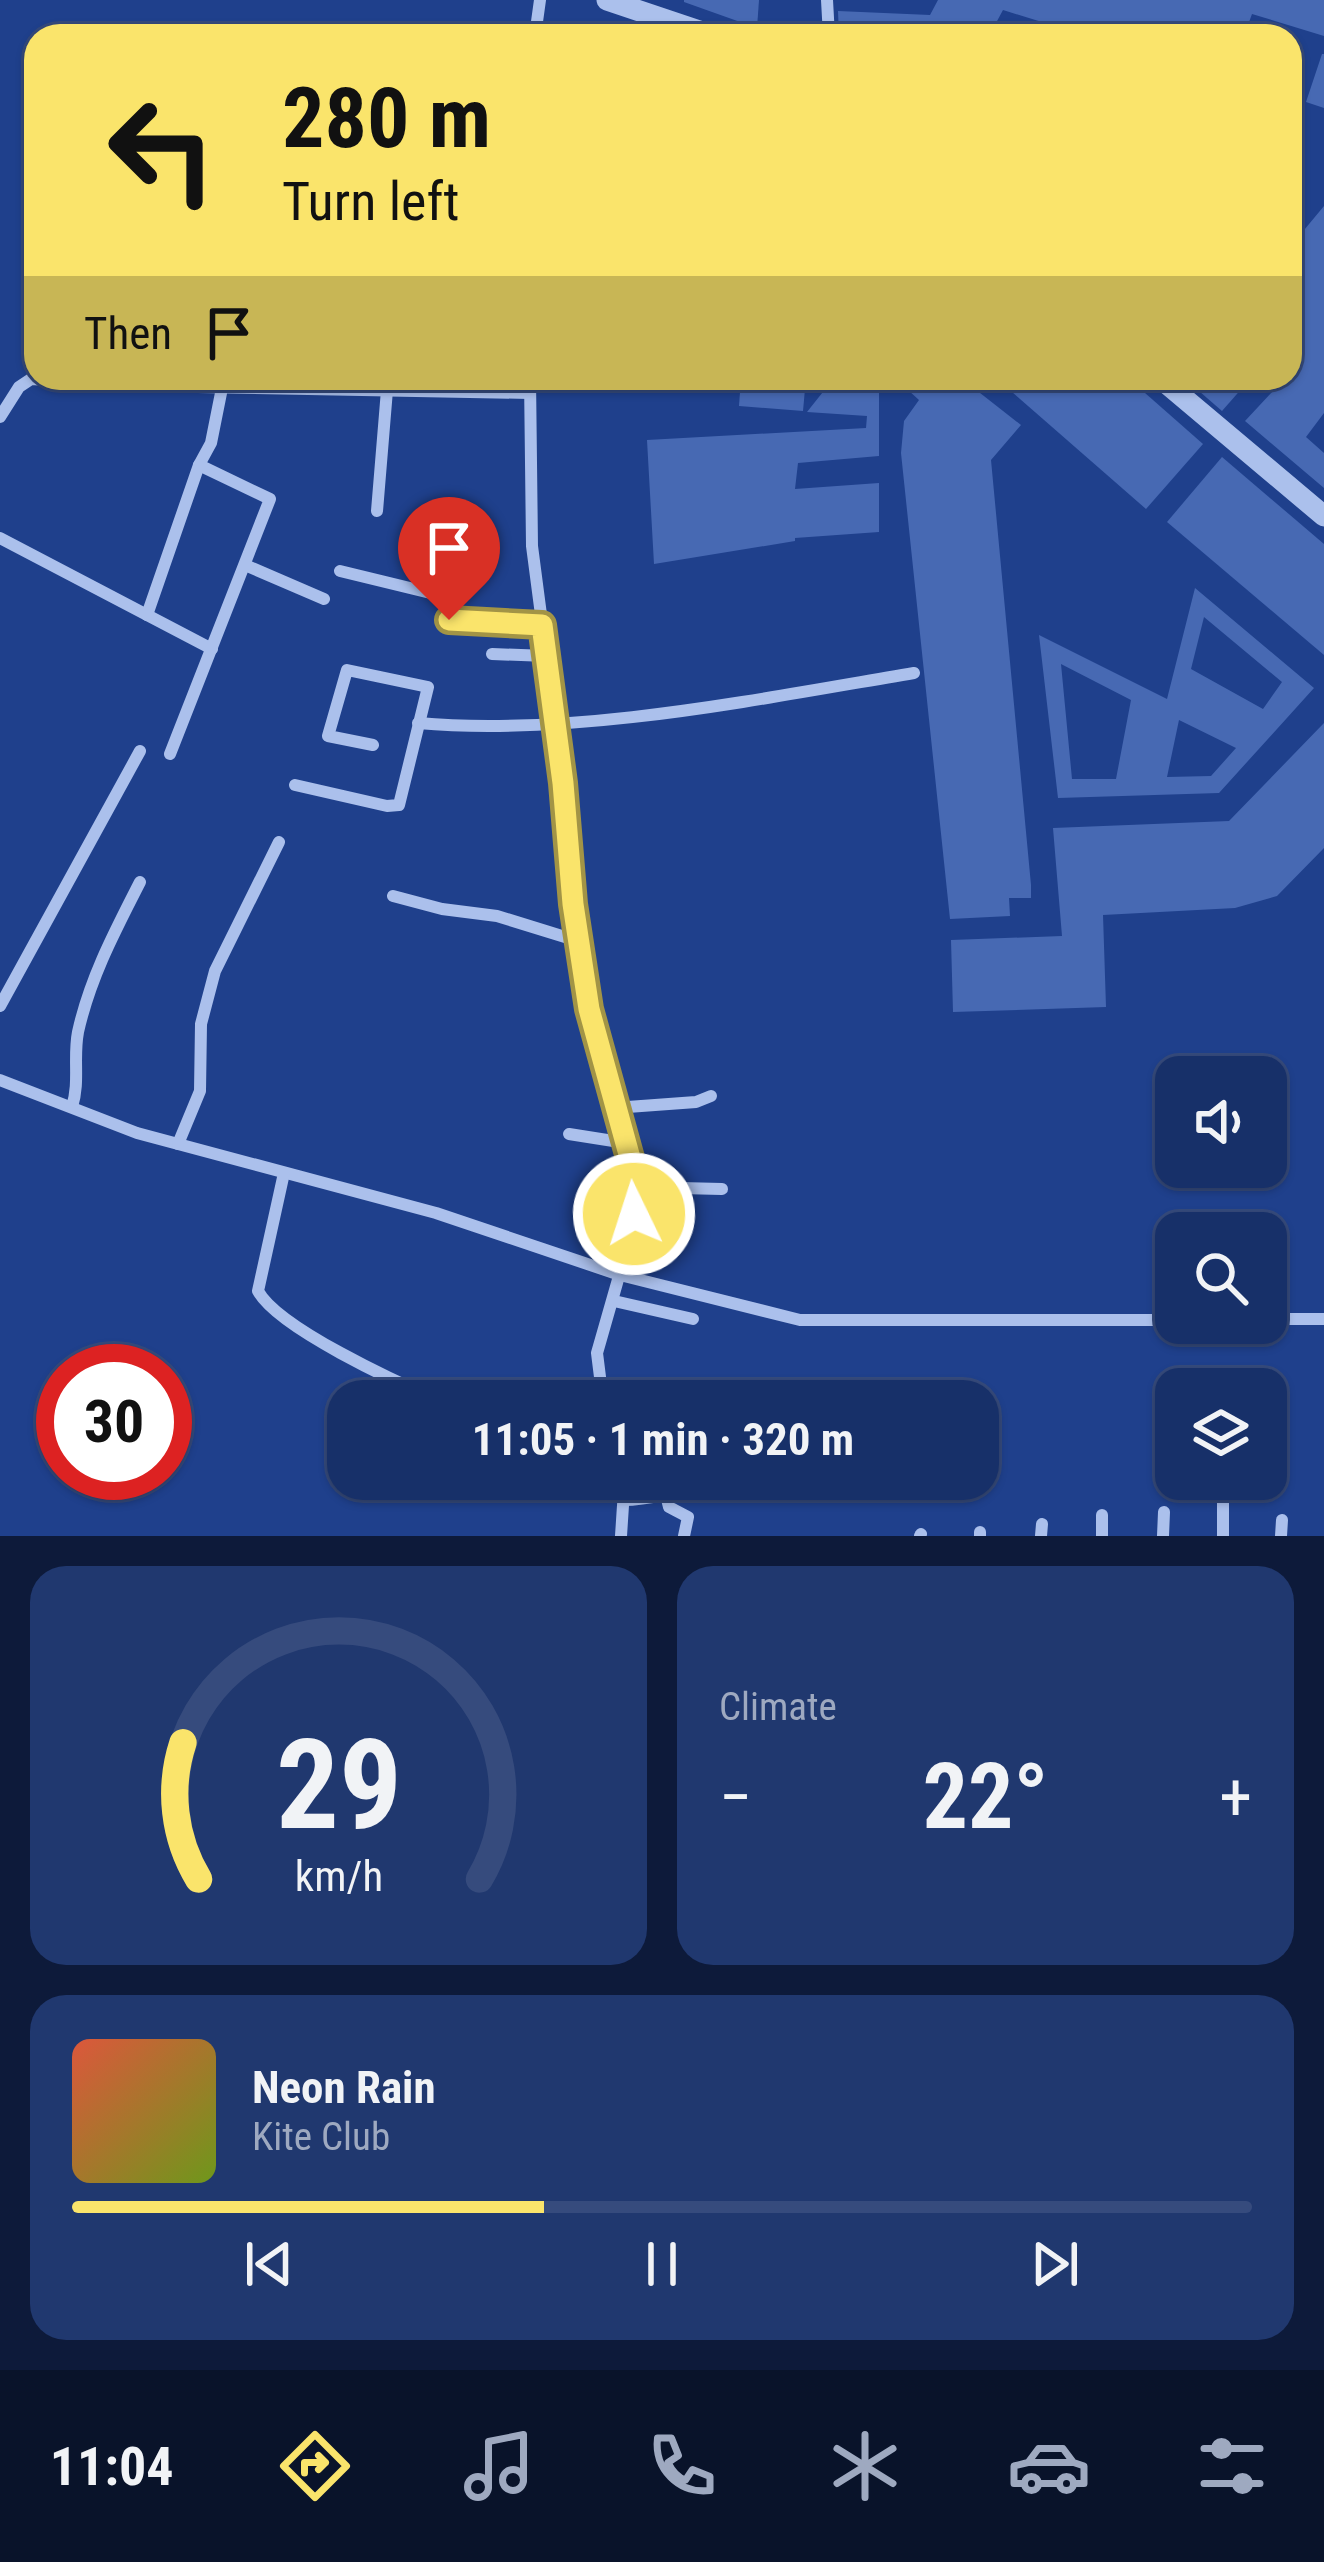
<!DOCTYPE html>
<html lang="en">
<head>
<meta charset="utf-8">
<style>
	:root { --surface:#173069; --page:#20386f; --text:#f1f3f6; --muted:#9ea9c0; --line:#364b7d; --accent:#fae46b }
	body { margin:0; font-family:"Roboto Condensed",sans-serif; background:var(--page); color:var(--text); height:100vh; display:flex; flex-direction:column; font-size:45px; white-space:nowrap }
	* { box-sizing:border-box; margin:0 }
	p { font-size:39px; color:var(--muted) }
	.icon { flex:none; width:66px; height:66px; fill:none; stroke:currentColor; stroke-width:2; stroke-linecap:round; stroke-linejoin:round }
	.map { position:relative; height:1536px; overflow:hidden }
	.sheet { display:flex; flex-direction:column; gap:30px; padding:30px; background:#0d1a3a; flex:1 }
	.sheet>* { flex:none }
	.guide { position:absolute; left:24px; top:24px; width:1278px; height:366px; border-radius:36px; box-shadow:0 3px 9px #0004,0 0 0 3px var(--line); background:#fae46b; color:#111; overflow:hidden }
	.tools { position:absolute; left:1155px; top:1056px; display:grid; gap:24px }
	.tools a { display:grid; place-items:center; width:132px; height:132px; border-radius:24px; background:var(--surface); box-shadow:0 3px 9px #0004,0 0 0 3px var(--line); font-size:60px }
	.speed { position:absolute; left:36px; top:1344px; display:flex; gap:24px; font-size:60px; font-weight:700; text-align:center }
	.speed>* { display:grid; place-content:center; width:156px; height:156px; border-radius:50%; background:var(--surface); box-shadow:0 3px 9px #0004,0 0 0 3px var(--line); line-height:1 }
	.speed .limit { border:18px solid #d22; background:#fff; color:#111 }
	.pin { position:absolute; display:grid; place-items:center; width:102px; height:102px; color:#fff; margin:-123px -51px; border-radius:50% 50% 50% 0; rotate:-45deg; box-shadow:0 0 12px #0007 }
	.pin .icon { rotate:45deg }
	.me { position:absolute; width:132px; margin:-66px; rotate:356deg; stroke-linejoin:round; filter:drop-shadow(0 0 9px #0008) }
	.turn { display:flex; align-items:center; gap:42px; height:252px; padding:0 60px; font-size:54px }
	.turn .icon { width:156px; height:156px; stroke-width:2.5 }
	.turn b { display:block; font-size:84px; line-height:102px }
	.then { display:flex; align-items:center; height:114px; padding:0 60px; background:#0003; gap:24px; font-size:45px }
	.big { font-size:90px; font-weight:700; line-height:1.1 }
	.sheet .widget { flex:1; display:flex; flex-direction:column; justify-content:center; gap:18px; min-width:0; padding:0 42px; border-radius:36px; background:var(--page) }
	.sheet .dial { align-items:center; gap:0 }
	.dial svg { height:312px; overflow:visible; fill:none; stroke:var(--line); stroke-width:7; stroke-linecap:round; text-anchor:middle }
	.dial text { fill:var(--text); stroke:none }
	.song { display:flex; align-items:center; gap:36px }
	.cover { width:144px; height:144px; border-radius:18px; background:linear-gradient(135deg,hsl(10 70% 55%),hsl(80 70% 35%)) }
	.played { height:12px; border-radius:6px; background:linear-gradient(90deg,var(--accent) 40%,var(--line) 40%) }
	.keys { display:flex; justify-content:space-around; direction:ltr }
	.heat { display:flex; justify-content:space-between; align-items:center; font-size:66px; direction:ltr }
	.sheet .tiles { flex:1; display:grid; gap:30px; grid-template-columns:1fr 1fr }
	.widget:last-child { grid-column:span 2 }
	.trip { position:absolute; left:327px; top:1380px; width:672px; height:120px; border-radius:36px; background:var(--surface); box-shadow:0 3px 9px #0004,0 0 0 3px var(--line); font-weight:700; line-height:120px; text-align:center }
	.tabs { display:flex; height:192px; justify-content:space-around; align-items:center; background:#09132a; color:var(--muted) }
	.tabs .icon { width:84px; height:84px }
	.tabs .current { color:var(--accent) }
	.tabs b { font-size:54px; color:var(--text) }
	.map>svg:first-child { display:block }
	.building { fill:#4769b3; fill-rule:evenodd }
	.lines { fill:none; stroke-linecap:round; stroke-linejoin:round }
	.minor { stroke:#abc0ec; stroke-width:12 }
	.tertiary { stroke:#abc0ec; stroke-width:21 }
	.route-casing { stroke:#a29446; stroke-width:30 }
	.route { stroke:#fae46b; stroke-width:21 }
</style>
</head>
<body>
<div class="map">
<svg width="1324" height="1536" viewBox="0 0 1324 1536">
	<rect width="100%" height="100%" fill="#1f408c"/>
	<g class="building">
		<polygon points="684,0 759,0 757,28 684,2"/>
		<polygon points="938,0 1324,0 1324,36 1252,14 1244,36 1087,36 1003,10 989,36 839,36 838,11 930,15"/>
		<polygon points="1322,54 1324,54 1324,108 1306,102"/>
		<polygon points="1324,206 1324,413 1306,437 1324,453 1324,488 1245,421 1285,378 1290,378 1290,247"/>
		<polygon points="741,378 806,378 803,411 739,406"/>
		<polygon points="834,378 879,378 879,456 798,463 795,489 879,483 879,532 795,538 795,541 654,564 647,440 866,428 867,416 807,412"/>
		<polygon points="909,378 961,378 1021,425 991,460 1031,885 1031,898 1009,898 1010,916 950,919 901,453 904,421 919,400 908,390"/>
		<polygon points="996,378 1128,378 1203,444 1146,509"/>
		<polygon points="1184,378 1251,378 1222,411"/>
		<polygon points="1222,457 1324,544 1324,655 1167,522"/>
		<path d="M1195,588L1314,688L1219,793L1058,798L1039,635L1167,699ZM1204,617L1282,682L1263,709L1191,669ZM1061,664L1131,700L1116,779H1072ZM1179,720L1236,748L1211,776L1167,777Z"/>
		<polygon points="1324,723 1324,848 1277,896 1235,908 1103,915 1106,1007 953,1012 951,940 1062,936 1053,828 1229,821"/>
	</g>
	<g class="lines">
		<g class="minor">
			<polyline points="827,0 829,36"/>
			<polyline points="535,36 540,0"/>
			<polyline points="530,378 532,546 563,783 573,905 589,1009 638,1187 625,1255 597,1353 603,1401"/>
			<polyline points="0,417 19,387 31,379 140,386 530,393"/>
			<polyline points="377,511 387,390"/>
			<polyline points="0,538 212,649"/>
			<polyline points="245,565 324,599"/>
			<polyline points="340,571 447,597 449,621 543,625"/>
			<polyline points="147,615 199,465 211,443 222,388"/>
			<polyline points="492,654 547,656"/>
			<path d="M418,723C575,737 758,699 914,673"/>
			<polyline points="170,754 270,499 199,465"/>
			<polyline points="295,785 387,806 399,805 428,687 347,670 328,736 373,745"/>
			<polyline points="393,896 442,909 497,916 578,941"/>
			<polyline points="0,1006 140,751"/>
			<polyline points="0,1080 137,1133 436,1213 620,1275 800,1320 1176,1320"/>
			<path d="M72,1107C80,1082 73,1058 78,1032C90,978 115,931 140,882"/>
			<polyline points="614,1108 696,1102 711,1096"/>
			<polyline points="569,1134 626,1143"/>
			<polyline points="178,1144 200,1091 201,1024 215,971 279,842"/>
			<path d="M284,1173L258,1291C278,1328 398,1383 440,1401"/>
			<polyline points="638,1187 722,1189"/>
			<polyline points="614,1301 693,1319"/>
			<polyline points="1266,1319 1324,1319"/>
			<polyline points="620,1479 624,1490 621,1536"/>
			<polyline points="666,1495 669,1507 688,1517 684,1536"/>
			<path d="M624,1500C661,1500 691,1483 729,1491"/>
			<polyline points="920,1536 921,1534"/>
			<polyline points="980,1536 980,1532"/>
			<polyline points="1041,1536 1042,1524"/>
			<polyline points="1102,1536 1102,1515"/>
			<polyline points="1163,1536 1164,1512"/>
			<polyline points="1223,1536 1223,1493"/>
			<polyline points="1281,1536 1282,1520"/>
		</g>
		<g class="tertiary">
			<polyline points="607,0 714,36"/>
			<polyline points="1160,378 1324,516"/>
		</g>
	</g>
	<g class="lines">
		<defs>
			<polyline id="route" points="449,620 542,625 563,783 573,904 589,1009 638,1187 634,1214"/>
		</defs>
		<use href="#route" class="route-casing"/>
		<use href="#route" class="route"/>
	</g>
</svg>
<div class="tools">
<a><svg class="icon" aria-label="sound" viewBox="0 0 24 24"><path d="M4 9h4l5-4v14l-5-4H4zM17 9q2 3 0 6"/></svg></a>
<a><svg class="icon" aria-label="search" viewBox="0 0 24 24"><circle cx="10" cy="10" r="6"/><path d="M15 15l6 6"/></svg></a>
<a><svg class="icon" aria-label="layers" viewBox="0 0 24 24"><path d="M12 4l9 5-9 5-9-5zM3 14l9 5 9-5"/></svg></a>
</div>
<div class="speed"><div class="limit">30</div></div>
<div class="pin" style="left:449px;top:620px;background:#d93025"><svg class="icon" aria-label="arrive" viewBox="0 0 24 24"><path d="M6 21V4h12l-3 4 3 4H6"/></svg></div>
<svg class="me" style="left:634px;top:1214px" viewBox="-20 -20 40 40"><circle r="17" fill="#fae46b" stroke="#fff" stroke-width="3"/><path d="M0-11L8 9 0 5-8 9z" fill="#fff"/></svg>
<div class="trip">11:05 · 1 min · 320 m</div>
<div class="guide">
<div class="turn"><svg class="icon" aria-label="left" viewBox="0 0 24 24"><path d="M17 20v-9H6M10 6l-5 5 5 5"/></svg><div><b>280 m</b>Turn left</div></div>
<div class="then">Then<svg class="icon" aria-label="arrive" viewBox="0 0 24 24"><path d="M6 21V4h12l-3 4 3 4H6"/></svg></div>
</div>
</div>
<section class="sheet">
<div class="tiles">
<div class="widget dial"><svg viewBox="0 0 100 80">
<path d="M14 69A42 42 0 1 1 86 69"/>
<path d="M14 69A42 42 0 0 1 10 34" stroke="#fae46b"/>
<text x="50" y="56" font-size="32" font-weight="700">29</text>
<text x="50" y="72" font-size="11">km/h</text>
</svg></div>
<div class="widget"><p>Climate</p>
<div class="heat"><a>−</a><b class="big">22°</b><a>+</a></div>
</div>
<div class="widget">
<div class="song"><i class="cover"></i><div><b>Neon Rain</b><p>Kite Club</p></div></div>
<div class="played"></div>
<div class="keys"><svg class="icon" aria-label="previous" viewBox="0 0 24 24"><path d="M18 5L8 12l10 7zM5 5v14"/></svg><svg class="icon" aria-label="pause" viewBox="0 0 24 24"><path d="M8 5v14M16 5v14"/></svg><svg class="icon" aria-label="next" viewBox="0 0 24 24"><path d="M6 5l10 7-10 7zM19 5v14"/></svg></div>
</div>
</div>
</section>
<nav class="tabs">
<b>11:04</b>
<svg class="icon current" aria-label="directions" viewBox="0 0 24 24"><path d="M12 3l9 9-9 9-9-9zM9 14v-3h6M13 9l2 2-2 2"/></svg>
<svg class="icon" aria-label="music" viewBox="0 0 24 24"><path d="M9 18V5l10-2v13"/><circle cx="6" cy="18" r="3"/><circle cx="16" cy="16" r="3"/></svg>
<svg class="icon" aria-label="phone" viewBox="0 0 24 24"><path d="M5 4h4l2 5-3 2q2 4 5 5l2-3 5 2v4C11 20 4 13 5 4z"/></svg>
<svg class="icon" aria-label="climate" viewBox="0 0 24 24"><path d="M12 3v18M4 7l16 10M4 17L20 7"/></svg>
<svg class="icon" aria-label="car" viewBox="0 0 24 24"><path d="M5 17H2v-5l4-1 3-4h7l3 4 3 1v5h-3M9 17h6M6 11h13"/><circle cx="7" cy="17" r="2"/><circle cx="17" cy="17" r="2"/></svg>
<svg class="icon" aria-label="filters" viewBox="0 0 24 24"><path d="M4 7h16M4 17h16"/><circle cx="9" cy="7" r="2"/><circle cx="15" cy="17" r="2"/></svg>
</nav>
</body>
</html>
